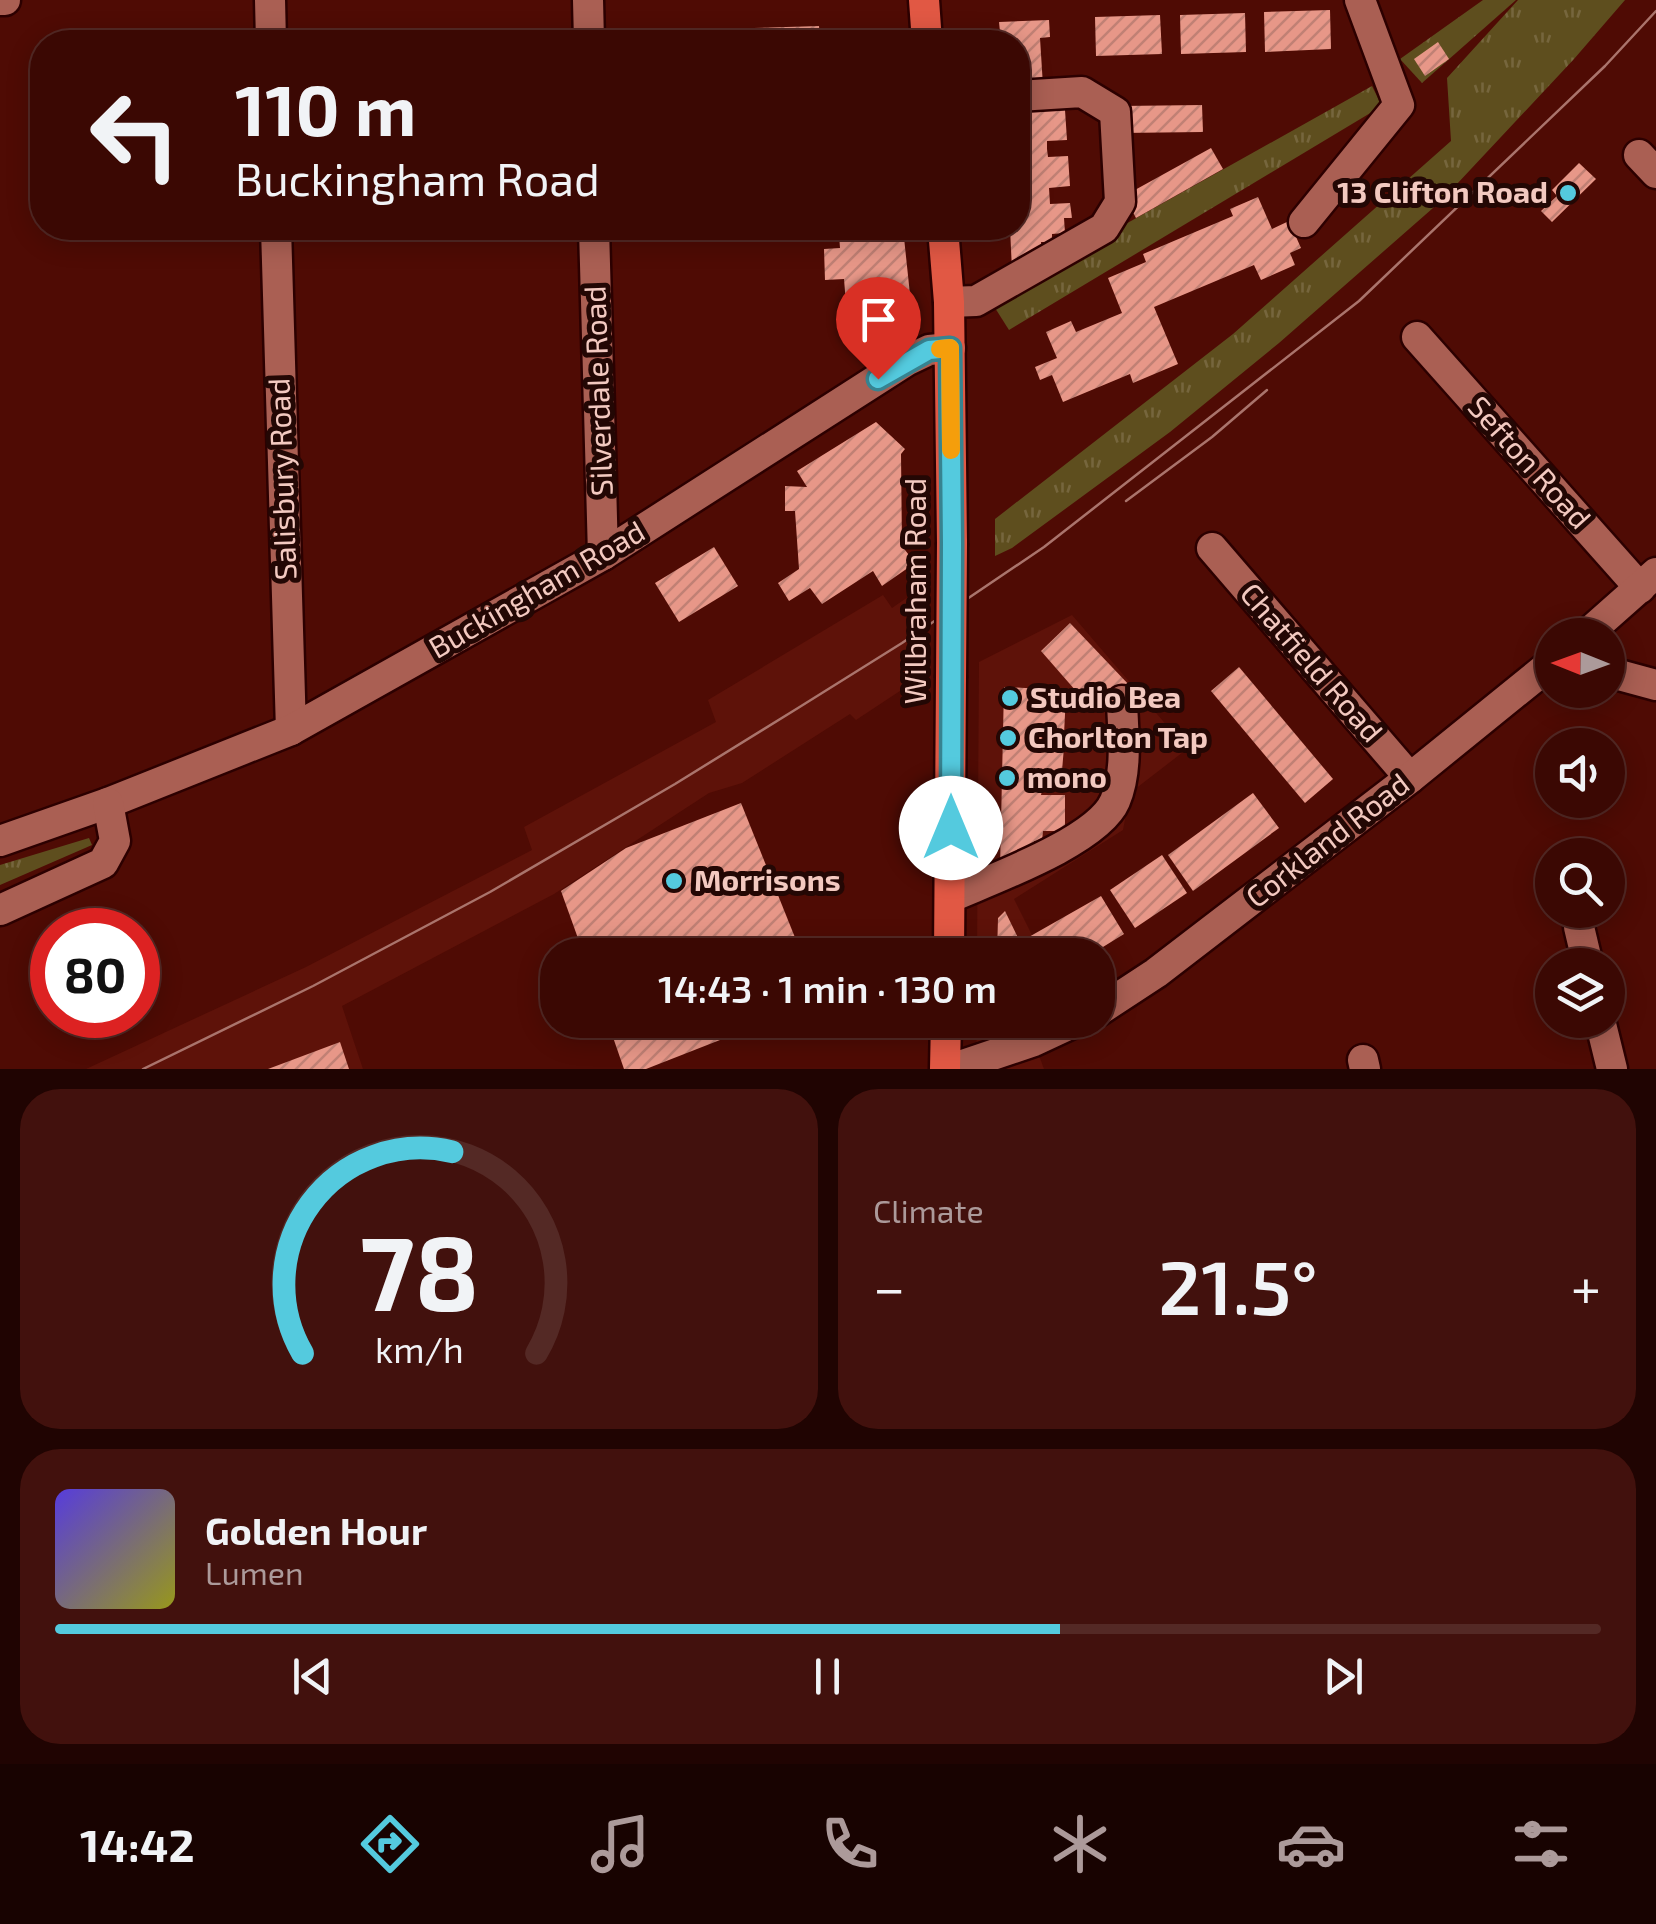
<!DOCTYPE html>
<html lang="en">
<head>
<meta charset="utf-8">
<style>
	:root { --surface:#3b0803; --page:#42110d; --text:#f1f3f6; --muted:#ac9a9a; --line:#542925; --accent:#54cade }
	body { margin:0; font-family:"Exo 2",sans-serif; background:var(--page); color:var(--text); height:100vh; display:flex; flex-direction:column; font-size:38px; white-space:nowrap }
	* { box-sizing:border-box; margin:0 }
	p { font-size:32px; color:var(--muted) }
	.icon { flex:none; width:55px; height:55px; fill:none; stroke:currentColor; stroke-width:2; stroke-linecap:round; stroke-linejoin:round }
	.map { position:relative; height:1069px; overflow:hidden }
	.panel { display:flex; flex-direction:column; gap:20px; padding:20px; background:#200402; flex:1 }
	.panel>* { flex:none }
	.guide { position:absolute; left:30px; top:30px; width:1000px; height:210px; border-radius:40px; box-shadow:0 5px 25px #0003,0 0 0 2px var(--line); background:#3b0803; color:var(--text); overflow:hidden }
	.needle { width:65px; rotate:271deg }
	.fabs { position:absolute; left:1535px; top:618px; display:grid; gap:20px }
	.fabs a { display:grid; place-items:center; width:90px; height:90px; border-radius:50%; background:var(--surface); box-shadow:0 5px 25px #0003,0 0 0 2px var(--line); font-size:50px }
	.speed { position:absolute; left:30px; top:908px; display:flex; gap:20px; font-size:50px; font-weight:700; text-align:center }
	.speed>* { display:grid; place-content:center; width:130px; height:130px; border-radius:50%; background:var(--surface); box-shadow:0 5px 25px #0003,0 0 0 2px var(--line); line-height:1 }
	.speed .limit { border:15px solid #d22; background:#fff; color:#111 }
	.pin { position:absolute; display:grid; place-items:center; width:85px; height:85px; color:#fff; margin:-102px -42px; border-radius:50% 50% 50% 0; rotate:-45deg; box-shadow:0 0 10px #0007 }
	.pin .icon { rotate:45deg }
	.me { position:absolute; width:110px; margin:-55px; rotate:0deg; stroke-linejoin:round; filter:drop-shadow(0 0 8px #0008) }
	.turn { display:flex; align-items:center; gap:35px; height:210px; padding:0 40px; font-size:45px }
	.turn .icon { width:130px; height:130px; stroke-width:2.5 }
	.turn b { display:block; font-size:70px; line-height:85px }
	.big { font-size:75px; font-weight:600; line-height:1.1 }
	.panel .widget { flex:1; display:flex; flex-direction:column; justify-content:center; gap:15px; min-width:0; padding:0 35px; border-radius:40px; background:var(--page) }
	.panel .dial { align-items:center; gap:0 }
	.dial svg { height:260px; overflow:visible; fill:none; stroke:var(--line); stroke-width:7; stroke-linecap:round; text-anchor:middle }
	.dial text { fill:var(--text); stroke:none }
	.song { display:flex; align-items:center; gap:30px }
	.cover { width:120px; height:120px; border-radius:15px; background:linear-gradient(135deg,hsl(250 70% 55%),hsl(60 70% 35%)) }
	.played { height:10px; border-radius:5px; background:linear-gradient(90deg,var(--accent) 65%,var(--line) 65%) }
	.keys { display:flex; justify-content:space-around; direction:ltr }
	.heat { display:flex; justify-content:space-between; align-items:center; font-size:55px; direction:ltr }
	.panel .tiles { flex:1; display:grid; gap:20px; grid-template-columns:1fr 1fr }
	.widget:last-child { grid-column:span 2 }
	.trip { position:absolute; left:540px; top:938px; width:575px; height:100px; border-radius:40px; background:var(--surface); box-shadow:0 5px 25px #0003,0 0 0 2px var(--line); font-weight:600; line-height:100px; text-align:center }
	.tab-bar { display:flex; height:160px; justify-content:space-around; align-items:center; background:#180301; color:var(--muted) }
	.tab-bar .icon { width:70px; height:70px }
	.tab-bar .current { color:var(--accent) }
	.tab-bar b { font-size:45px; color:var(--text) }
	.map>svg:first-child { display:block }
	.built { fill:#5e1209 }
	.grass { fill:url(#grass-tufts) }
	.building { fill:url(#building-hatch) }
	.lines { fill:none; stroke-linecap:round; stroke-linejoin:round }
	.minor-casing { stroke:#2c0000; stroke-width:35 }
	.highway-casing { stroke:#2c0000; stroke-width:35 }
	.minor { stroke:#aa5f53; stroke-width:30 }
	.highway { stroke:#e15844; stroke-width:30 }
	.tram { stroke:#aa746c; stroke-width:2.5 }
	.highway-bridge-casing { stroke:#2c0000; stroke-width:35; stroke-linecap:butt }
	.highway-bridge { stroke:#e15844; stroke-width:30 }
	.route-casing { stroke:#378390; stroke-width:25 }
	.route { stroke:#54cade; stroke-width:18 }
	.slow { stroke:#f59e0b; stroke-width:18 }
	.poi-dot { fill:#54cade; stroke:#230704; stroke-width:4 }
	.labels { text-anchor:middle; stroke-width:10; stroke-linejoin:round; paint-order:stroke }
	.poi-label { font-size:30px; font-weight:bold; fill:#f3c9c0; stroke:#230704; text-anchor:start }
	.street-label { font-size:30px; fill:#f3c9c0; stroke:#230704 }
</style>
</head>
<body>
<div class="map">
<svg width="1656" height="1069" viewBox="0 0 1656 1069">
	<defs>
		<pattern id="grass-tufts" width="24" height="20" patternUnits="userSpaceOnUse" patternTransform="scale(2.5)"><rect width="24" height="20" fill="#5e4e1e"/><path d="M3 7l-1-3M5 7V3M7 7l1-3M15 17l-1-3M17 17v-4M19 17l1-3" fill="none" stroke="#76663d"/></pattern>
		<pattern id="building-hatch" width="6" height="6" patternUnits="userSpaceOnUse" patternTransform="scale(2.5)"><rect width="6" height="6" fill="#e79788"/><path d="M-1 1l2-2M0 6l6-6M5 7l2-2" fill="none" stroke="#c08074"/></pattern>
	</defs>
	<rect width="100%" height="100%" fill="#4f0b04"/>
	<g class="built">
		<polygon points="918,590 917,670 909,675 909,685 856,720 850,714 742,783 709,793 554,894 342,1006 363,1069 86,1069 306,967 532,850 524,827 716,722 708,700 883,595 892,608"/>
		<polygon points="1072,615 1187,749 1130,793 1123,830 1014,899 1042,955 977,955 979,662"/>
		<polygon points="977,1020 1026,1020 1044,1069 976,1069"/>
	</g>
	<g class="grass">
		<polygon points="1483,0 1516,0 1422,83 1400,59"/>
		<polygon points="1518,0 1625,0 1574,59 1441,201 1279,343 1170,432 1012,548 995,556 995,519 1233,334 1451,141 1447,78"/>
		<polygon points="1372,86 1382,106 1009,330 990,300"/>
		<polygon points="89,838 92,845 0,885 0,865"/>
	</g>
	<g class="building">
		<polygon points="1330,10 1331,49 1265,52 1264,12"/>
		<polygon points="1245,13 1246,52 1181,54 1180,15"/>
		<polygon points="1160,15 1162,54 1096,56 1095,17"/>
		<polygon points="1049,20 1050,37 1040,38 1043,86 1018,87 1018,42 1001,42 999,22"/>
		<polygon points="819,26 820,42 754,42 754,28"/>
		<polygon points="743,31 743,42 681,42 681,33"/>
		<polygon points="671,35 671,42 634,42 634,36"/>
		<polygon points="1438,42 1449,59 1425,76 1414,59"/>
		<polygon points="1045,103 1045,111 1065,110 1067,140 1047,141 1047,149 1048,157 1068,156 1070,186 1049,188 1050,204 1070,203 1072,218 1064,218 1065,233 1052,234 1052,242 1041,242 1042,255 1012,270 1010,228 1018,228 1018,104"/>
		<polygon points="1202,105 1203,132 1121,133 1121,106"/>
		<polygon points="1211,148 1223,169 1136,218 1124,196"/>
		<polygon points="1579,163 1596,179 1552,222 1541,211 1557,196 1552,190"/>
		<polygon points="1258,197 1272,229 1289,221 1301,248 1290,253 1295,265 1261,280 1254,265 1154,307 1178,364 1133,383 1130,374 1063,402 1052,375 1040,380 1035,367 1057,358 1046,332 1071,321 1076,332 1122,313 1108,278 1146,262 1143,254 1233,216 1230,209"/>
		<polygon points="822,228 903,228 911,304 909,317 896,314 868,337 846,304 844,279 825,280 824,249 840,248 839,235 823,237"/>
		<polygon points="876,422 905,449 901,454 902,546 915,563 882,586 873,571 822,604 810,588 789,601 778,583 799,569 795,511 785,511 785,486 807,487 797,471"/>
		<polygon points="714,547 738,586 679,622 655,583"/>
		<polygon points="1070,623 1131,687 1076,691 1041,651"/>
		<polygon points="1239,667 1333,779 1305,803 1211,691"/>
		<polygon points="1004,687 1044,689 1044,693 1066,695 1064,734 1042,733 1041,746 1064,747 1061,783 1043,786 1041,795 1065,795 1065,831 1043,831 1042,841 1034,841 1034,850 1000,868"/>
		<polygon points="1253,793 1279,828 1193,891 1168,855"/>
		<polygon points="741,803 802,955 584,955 561,891 626,848"/>
		<polygon points="1162,855 1187,893 1135,928 1110,890"/>
		<polygon points="1101,896 1124,934 1090,955 997,955 998,918 1005,911 1020,942"/>
		<polygon points="607,1020 771,1020 646,1069 624,1069"/>
		<polygon points="340,1042 349,1069 268,1069"/>
	</g>
	<g class="lines">
		<defs>
			<g id="minor">
				<polyline points="0,0 5,0"/>
				<polyline points="270,0 271,42"/>
				<polyline points="588,0 589,42"/>
				<polyline points="1639,155 1656,173"/>
				<polyline points="1304,222 1399,105 1360,0"/>
				<polyline points="276,228 291,730"/>
				<polyline points="594,228 603,555"/>
				<polyline points="949,302 976,301 1104,228 1120,202 1115,112 1082,92 1018,96"/>
				<polyline points="1417,337 1640,588"/>
				<polyline points="1212,548 1410,778"/>
				<polyline points="1586,635 1656,573"/>
				<polyline points="1608,672 1656,685"/>
				<polyline points="0,841 108,803 291,730 603,555 906,361 929,350 950,348"/>
				<path d="M951,897C992,879 1098,841 1115,801C1128,770 1123,734 1122,701"/>
				<polyline points="0,910 103,863 115,841 108,803"/>
				<polyline points="1579,927 1588,965"/>
				<polyline points="1098,1011 1156,973 1410,778 1552,663"/>
				<polyline points="1600,1020 1612,1069"/>
				<polyline points="1363,1060 1365,1069"/>
				<polyline points="951,1069 1034,1041 1079,1020"/>
			</g>
			<g id="highway">
				<polyline points="924,0 927,42"/>
				<polyline points="943,228 949,302 952,543"/>
				<polyline points="949,955 951,678"/>
				<polyline points="945,1069 946,1020"/>
			</g>
		</defs>
		<use href="#minor" class="minor-casing"/>
		<use href="#highway" class="highway-casing"/>
		<use href="#minor" class="minor"/>
		<use href="#highway" class="highway"/>
		<g class="tram">
			<polyline points="1126,501 1212,437 1267,390"/>
			<polyline points="143,1069 313,986 490,892 675,784 798,708 902,643 1044,547 1359,301 1605,66 1656,11"/>
		</g>
		<defs>
			<polyline id="highway-bridge" points="951,678 952,543"/>
		</defs>
		<use href="#highway-bridge" class="highway-bridge-casing"/>
		<use href="#highway-bridge" class="highway-bridge"/>
	</g>
	<g class="lines">
		<defs>
			<polyline id="route" points="878,379 929,350 950,348 952,543 951,828"/>
		</defs>
		<use href="#route" class="route-casing"/>
		<use href="#route" class="route"/>
		<polyline class="slow" points="940,349 950,348 951,450"/>
	</g>
	<g class="poi-dot">
		<circle cx="1568" cy="193" r="10"/>
		<circle cx="1010" cy="698" r="10"/>
		<circle cx="1008" cy="738" r="10"/>
		<circle cx="1007" cy="778" r="10"/>
		<circle cx="674" cy="881" r="10"/>
	</g>
	<g class="labels">
		<g class="poi-label">
			<text x="1548" y="203" text-anchor="end">13 Clifton Road</text>
			<text x="1030" y="708">Studio Bea</text>
			<text x="1028" y="748">Chorlton Tap</text>
			<text x="1027" y="788">mono</text>
			<text x="694" y="891">Morrisons</text>
		</g>
		<g class="street-label">
			<text transform="translate(599 391) rotate(-92)" y="10">Silverdale Road</text>
			<text transform="translate(1529 463) rotate(48)" y="10">Sefton Road</text>
			<text transform="translate(283 479) rotate(-92)" y="10">Salisbury Road</text>
			<text transform="translate(537 590) rotate(-30)" y="10">Buckingham Road</text>
			<text transform="translate(916 591) rotate(-90)" y="10">Wilbraham Road</text>
			<text transform="translate(1311 663) rotate(49)" y="10">Chatfield Road</text>
			<text transform="translate(1328 841) rotate(-38)" y="10">Corkland Road</text>
		</g>
	</g>
</svg>
<div class="fabs">
<a><svg class="needle" viewBox="-14 -14 28 28"><path d="M0-13l5 13h-10z" fill="#e53935"/><path d="M0 13l5-13h-10z" fill="#ac9a9a"/></svg></a>
<a><svg class="icon" aria-label="sound" viewBox="0 0 24 24"><path d="M4 9h4l5-4v14l-5-4H4zM17 9q2 3 0 6"/></svg></a>
<a><svg class="icon" aria-label="search" viewBox="0 0 24 24"><circle cx="10" cy="10" r="6"/><path d="M15 15l6 6"/></svg></a>
<a><svg class="icon" aria-label="layers" viewBox="0 0 24 24"><path d="M12 4l9 5-9 5-9-5zM3 14l9 5 9-5"/></svg></a>
</div>
<div class="speed"><div class="limit">80</div></div>
<div class="pin" style="left:878px;top:379px;background:#d93025"><svg class="icon" aria-label="arrive" viewBox="0 0 24 24"><path d="M6 21V4h12l-3 4 3 4H6"/></svg></div>
<svg class="me" style="left:951px;top:828px" viewBox="-20 -20 40 40"><circle r="19" fill="#fff"/><path d="M0-13L10 11 0 6-10 11z" fill="#54cade"/></svg>
<div class="trip">14:43 · 1 min · 130 m</div>
<div class="guide">
<div class="turn"><svg class="icon" aria-label="left" viewBox="0 0 24 24"><path d="M17 20v-9H6M10 6l-5 5 5 5"/></svg><div><b>110 m</b>Buckingham Road</div></div>
</div>
</div>
<section class="panel">
<div class="tiles">
<div class="widget dial"><svg viewBox="0 0 100 80">
<path d="M14 69A42 42 0 1 1 86 69"/>
<path d="M14 69A42 42 0 0 1 60 7" stroke="#54cade"/>
<text x="50" y="56" font-size="32" font-weight="700">78</text>
<text x="50" y="72" font-size="11">km/h</text>
</svg></div>
<div class="widget"><p>Climate</p>
<div class="heat"><a>−</a><b class="big">21.5°</b><a>+</a></div>
</div>
<div class="widget">
<div class="song"><i class="cover"></i><div><b>Golden Hour</b><p>Lumen</p></div></div>
<div class="played"></div>
<div class="keys"><svg class="icon" aria-label="previous" viewBox="0 0 24 24"><path d="M18 5L8 12l10 7zM5 5v14"/></svg><svg class="icon" aria-label="pause" viewBox="0 0 24 24"><path d="M8 5v14M16 5v14"/></svg><svg class="icon" aria-label="next" viewBox="0 0 24 24"><path d="M6 5l10 7-10 7zM19 5v14"/></svg></div>
</div>
</div>
</section>
<nav class="tab-bar">
<b>14:42</b>
<svg class="icon current" aria-label="directions" viewBox="0 0 24 24"><path d="M12 3l9 9-9 9-9-9zM9 14v-3h6M13 9l2 2-2 2"/></svg>
<svg class="icon" aria-label="music" viewBox="0 0 24 24"><path d="M9 18V5l10-2v13"/><circle cx="6" cy="18" r="3"/><circle cx="16" cy="16" r="3"/></svg>
<svg class="icon" aria-label="phone" viewBox="0 0 24 24"><path d="M5 4h4l2 5-3 2q2 4 5 5l2-3 5 2v4C11 20 4 13 5 4z"/></svg>
<svg class="icon" aria-label="climate" viewBox="0 0 24 24"><path d="M12 3v18M4 7l16 10M4 17L20 7"/></svg>
<svg class="icon" aria-label="car" viewBox="0 0 24 24"><path d="M5 17H2v-5l4-1 3-4h7l3 4 3 1v5h-3M9 17h6M6 11h13"/><circle cx="7" cy="17" r="2"/><circle cx="17" cy="17" r="2"/></svg>
<svg class="icon" aria-label="filters" viewBox="0 0 24 24"><path d="M4 7h16M4 17h16"/><circle cx="9" cy="7" r="2"/><circle cx="15" cy="17" r="2"/></svg>
</nav>
</body>
</html>
